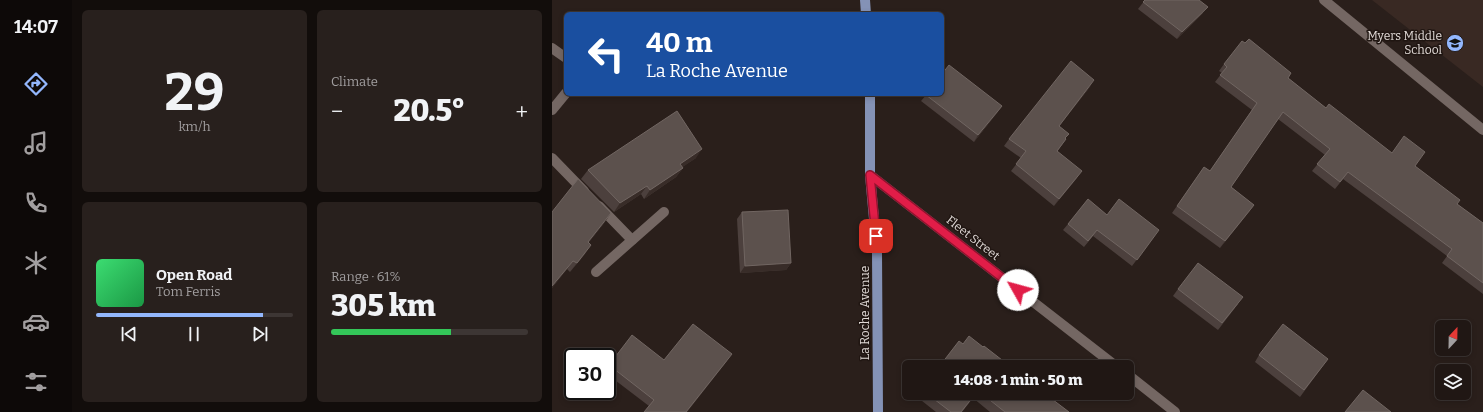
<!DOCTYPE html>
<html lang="en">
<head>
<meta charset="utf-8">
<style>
	:root { --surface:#201714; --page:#28201d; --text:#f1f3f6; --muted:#a29fa0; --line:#3d3634; --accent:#93b7fd }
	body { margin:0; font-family:Bitter,serif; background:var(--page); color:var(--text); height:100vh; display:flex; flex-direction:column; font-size:15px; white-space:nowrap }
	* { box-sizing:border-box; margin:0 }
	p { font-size:13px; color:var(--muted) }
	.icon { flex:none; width:22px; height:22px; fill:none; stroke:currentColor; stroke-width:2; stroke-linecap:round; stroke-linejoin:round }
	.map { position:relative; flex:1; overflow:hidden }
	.details { display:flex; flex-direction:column; gap:10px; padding:10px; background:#120d0b; width:480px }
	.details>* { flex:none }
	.banner { position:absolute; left:12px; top:12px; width:380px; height:84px; border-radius:6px; box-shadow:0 2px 6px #0003,0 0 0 1px var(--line); background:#1a4fa0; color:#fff; overflow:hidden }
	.needle { width:26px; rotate:22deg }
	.buttons { position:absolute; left:883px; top:320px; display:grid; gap:8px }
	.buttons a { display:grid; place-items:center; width:36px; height:36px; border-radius:6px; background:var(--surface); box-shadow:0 2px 6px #0003,0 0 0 1px var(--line); font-size:20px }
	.speed { position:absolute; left:12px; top:348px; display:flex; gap:8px; font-size:20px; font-weight:700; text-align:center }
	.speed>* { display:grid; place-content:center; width:52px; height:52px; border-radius:50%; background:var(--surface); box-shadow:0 2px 6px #0003,0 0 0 1px var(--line); line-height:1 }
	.speed .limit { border:2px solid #111; border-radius:6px; background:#fff; color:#111 }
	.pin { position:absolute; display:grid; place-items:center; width:34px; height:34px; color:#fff; margin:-17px; border-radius:8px; box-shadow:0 2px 6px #0006 }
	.me { position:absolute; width:44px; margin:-22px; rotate:308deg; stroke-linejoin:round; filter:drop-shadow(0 0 3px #0008) }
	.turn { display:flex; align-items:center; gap:14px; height:84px; padding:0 16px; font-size:18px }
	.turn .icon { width:52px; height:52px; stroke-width:2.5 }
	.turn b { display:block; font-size:28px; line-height:34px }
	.big { font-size:30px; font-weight:800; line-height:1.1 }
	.details .widget { flex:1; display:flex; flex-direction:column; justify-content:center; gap:6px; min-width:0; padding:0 14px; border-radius:6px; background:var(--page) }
	.details .dial { align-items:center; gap:0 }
	.dial b { font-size:52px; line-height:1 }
	.song { display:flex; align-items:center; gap:12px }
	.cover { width:48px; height:48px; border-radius:6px; background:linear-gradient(135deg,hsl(140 70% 55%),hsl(140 70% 35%)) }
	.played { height:4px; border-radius:2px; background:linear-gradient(90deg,var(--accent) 85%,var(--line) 85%) }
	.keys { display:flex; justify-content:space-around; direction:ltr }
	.heat { display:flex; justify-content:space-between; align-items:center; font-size:22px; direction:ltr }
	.charge { height:6px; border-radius:3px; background:linear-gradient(90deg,#34c759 61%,var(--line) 0) }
	.details .tiles { flex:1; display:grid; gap:10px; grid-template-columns:repeat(2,1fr) }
	.trip { position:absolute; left:350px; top:360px; width:232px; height:40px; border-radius:6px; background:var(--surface); box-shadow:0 2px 6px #0003,0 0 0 1px var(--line); font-weight:800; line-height:40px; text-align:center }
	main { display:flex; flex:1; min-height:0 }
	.menu { display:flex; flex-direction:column; width:72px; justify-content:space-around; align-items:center; background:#0d0908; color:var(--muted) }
	.menu .icon { width:28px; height:28px }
	.menu .current { color:var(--accent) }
	.menu b { font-size:18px; color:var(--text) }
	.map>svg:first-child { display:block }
	.built { fill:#392923 }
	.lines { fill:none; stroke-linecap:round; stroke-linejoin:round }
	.minor { stroke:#746763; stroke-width:10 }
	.major { stroke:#8492b6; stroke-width:10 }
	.wall { fill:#4c403d }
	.shaded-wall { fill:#382c28 }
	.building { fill:#5c514d; stroke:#716662 }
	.route-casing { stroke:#92132f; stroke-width:10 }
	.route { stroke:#e11d48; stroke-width:7 }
	.labels { text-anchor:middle; stroke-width:3; stroke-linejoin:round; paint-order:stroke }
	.poi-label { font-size:12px; fill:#e0d9d6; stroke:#201612; text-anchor:end }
	.street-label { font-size:12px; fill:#e0d9d6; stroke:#201612 }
</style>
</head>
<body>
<main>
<nav class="menu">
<b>14:07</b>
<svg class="icon current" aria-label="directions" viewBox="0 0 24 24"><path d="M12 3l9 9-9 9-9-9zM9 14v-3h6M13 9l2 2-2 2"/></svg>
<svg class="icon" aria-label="music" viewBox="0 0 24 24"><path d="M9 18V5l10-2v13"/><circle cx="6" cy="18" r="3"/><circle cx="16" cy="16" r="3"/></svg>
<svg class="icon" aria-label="phone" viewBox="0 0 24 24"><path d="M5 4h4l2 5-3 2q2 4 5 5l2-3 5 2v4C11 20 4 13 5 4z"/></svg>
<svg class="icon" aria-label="climate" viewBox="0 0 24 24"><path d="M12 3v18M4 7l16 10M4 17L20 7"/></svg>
<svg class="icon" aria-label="car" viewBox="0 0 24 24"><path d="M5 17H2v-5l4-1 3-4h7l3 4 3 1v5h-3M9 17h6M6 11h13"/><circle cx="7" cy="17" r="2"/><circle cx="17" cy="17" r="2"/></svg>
<svg class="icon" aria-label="filters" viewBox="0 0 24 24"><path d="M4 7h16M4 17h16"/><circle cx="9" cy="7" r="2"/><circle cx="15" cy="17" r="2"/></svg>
</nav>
<section class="details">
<div class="tiles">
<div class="widget dial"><b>29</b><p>km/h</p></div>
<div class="widget"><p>Climate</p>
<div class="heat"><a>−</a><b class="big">20.5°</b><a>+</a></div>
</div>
<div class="widget">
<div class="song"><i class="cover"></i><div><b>Open Road</b><p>Tom Ferris</p></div></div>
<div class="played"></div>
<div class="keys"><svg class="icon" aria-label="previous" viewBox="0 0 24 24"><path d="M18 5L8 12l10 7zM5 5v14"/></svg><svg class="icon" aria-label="pause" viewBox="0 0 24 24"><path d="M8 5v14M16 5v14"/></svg><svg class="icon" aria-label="next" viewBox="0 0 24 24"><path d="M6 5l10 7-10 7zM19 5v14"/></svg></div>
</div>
<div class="widget"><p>Range · 61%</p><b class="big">305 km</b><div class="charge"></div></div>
</div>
</section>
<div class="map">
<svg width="931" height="412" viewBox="0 0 931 412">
	<rect width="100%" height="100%" fill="#2a1f1b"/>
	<polygon class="built" points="820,0 931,0 931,87"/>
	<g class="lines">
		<g class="minor">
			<polyline points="772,0 931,130"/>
			<polyline points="0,48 14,58"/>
			<polyline points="0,110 14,93"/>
			<polyline points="0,158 32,191"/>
			<polyline points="318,175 565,367"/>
			<polyline points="47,206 80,240"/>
			<polyline points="44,272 112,212"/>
			<polyline points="575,374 623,412"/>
		</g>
		<g class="major">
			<polyline points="313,0 314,14"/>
			<polyline points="318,94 318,175 325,252 326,412"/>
		</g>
	</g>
	<g class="wall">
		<polygon points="593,0 651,13 625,39 586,9"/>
		<polygon points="672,64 736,78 774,108 840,153 863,166 905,204 931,223 931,294 890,263 895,256 791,179 783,189 760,171 773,155 726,119 679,187 702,205 697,212 668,248 620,213 652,167 658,171 700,110 663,82 670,73 667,71"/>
		<polygon points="538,87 507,126 514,139 505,152 525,178 502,206 459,171 469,158 452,146 457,139"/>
		<polygon points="375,94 450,106 445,113 422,142 369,101"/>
		<polygon points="144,158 130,167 131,168 124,177 92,199 89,194 62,212 29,179 36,170"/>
		<polygon points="0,212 53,222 37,242 33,254 18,272 15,269 0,288"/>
		<polygon points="190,212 239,263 234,270 188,273 185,219"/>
		<polygon points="555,215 607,230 580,266 541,236 532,247 511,230 516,224"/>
		<polygon points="626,289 686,304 666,330 621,296"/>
		<polygon points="707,355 776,359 748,397 703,362"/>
		<polygon points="112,360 175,361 135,412 92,412 97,406 55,374 55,369 57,365"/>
		<polygon points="368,393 492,393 517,412 438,412 421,398 410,412 384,412 365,397"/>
	</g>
	<g class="shaded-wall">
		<polygon points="656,7 651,13 625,39 630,32"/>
		<polygon points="542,80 538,87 502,133 507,126"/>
		<polygon points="450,106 445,113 422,142 426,135"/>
		<polygon points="150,149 144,158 122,173 128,164"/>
		<polygon points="131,168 124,177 92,199 98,190"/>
		<polygon points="530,171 525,178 502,206 507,199"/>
		<polygon points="95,186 89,194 62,212 68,203"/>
		<polygon points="702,205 697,212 668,248 673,241"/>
		<polygon points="59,213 53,222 30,251 36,242"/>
		<polygon points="39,245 33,254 18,272"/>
		<polygon points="21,261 15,269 0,288 0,286"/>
		<polygon points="239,263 234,270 188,273 193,266"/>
		<polygon points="180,354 175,361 135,412 134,412"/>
	</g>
	<g class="building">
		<polygon points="593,0 647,0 656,7 630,32 591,2"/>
		<polygon points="697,39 739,73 736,78 774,108 777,104 840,153 852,136 873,152 863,166 908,200 905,204 931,223 931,283 895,256 900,249 796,172 788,182 765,164 778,149 731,112 679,187 702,205 673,241 625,206 652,167 658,171 705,103 668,75 675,67 672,64 690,41 693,43"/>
		<polygon points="519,61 542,80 507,126 517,134 513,138 514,139 505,151 530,171 507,199 464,164 474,151 457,139"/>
		<polygon points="397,65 450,106 426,135 374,95 375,94 390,94 390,74"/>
		<polygon points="125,111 150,149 128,164 131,168 98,190 95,186 68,203 36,170"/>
		<polygon points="26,179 59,213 36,242 39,245 25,263 21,261 0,286 0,212"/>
		<polygon points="536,199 555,215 567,199 607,230 585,260 545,230 536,241 516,224"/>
		<polygon points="236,210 239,263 193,266 190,212"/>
		<polygon points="646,263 691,297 670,323 626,289"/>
		<polygon points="141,324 180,354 134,412 92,412 102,400 57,365 80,335 112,360"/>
		<polygon points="731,324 776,359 752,390 707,355"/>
		<polygon points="417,336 431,347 432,346 459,367 387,367 407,341 411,344"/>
		<polygon points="811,390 839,412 793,412"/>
		<polygon points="374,393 424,393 409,412 399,412"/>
		<polygon points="429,393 492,393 517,412 453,412"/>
	</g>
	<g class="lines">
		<defs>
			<polyline id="route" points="324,236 318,175 466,290"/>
		</defs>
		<use href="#route" class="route-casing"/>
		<use href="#route" class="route"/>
	</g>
	<defs>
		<symbol id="school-disc" viewBox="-11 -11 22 22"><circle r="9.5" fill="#93b7fd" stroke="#201612"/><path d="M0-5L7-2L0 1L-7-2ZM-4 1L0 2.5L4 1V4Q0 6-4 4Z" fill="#111"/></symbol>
	</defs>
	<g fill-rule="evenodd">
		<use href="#school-disc" x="893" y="33" width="20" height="20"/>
	</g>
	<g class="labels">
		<g class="poi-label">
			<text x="890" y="40">Myers Middle<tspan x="890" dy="14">School</tspan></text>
		</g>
		<g class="street-label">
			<text transform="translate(421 238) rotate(38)" y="4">Fleet Street</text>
			<text transform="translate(313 313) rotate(-90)" y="4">La Roche Avenue</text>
		</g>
	</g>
</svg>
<div class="buttons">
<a><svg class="needle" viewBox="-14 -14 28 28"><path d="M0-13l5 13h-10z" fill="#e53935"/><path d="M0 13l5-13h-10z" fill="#a29fa0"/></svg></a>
<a><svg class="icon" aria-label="layers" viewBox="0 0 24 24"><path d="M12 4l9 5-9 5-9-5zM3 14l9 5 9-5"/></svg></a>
</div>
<div class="speed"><div class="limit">30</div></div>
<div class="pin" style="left:324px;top:236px;background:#d93025"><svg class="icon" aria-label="arrive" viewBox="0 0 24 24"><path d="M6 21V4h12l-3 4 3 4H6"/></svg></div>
<svg class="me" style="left:466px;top:290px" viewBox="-20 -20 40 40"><circle r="19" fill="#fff"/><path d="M0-13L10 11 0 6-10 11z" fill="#e11d48"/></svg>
<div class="trip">14:08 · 1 min · 50 m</div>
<div class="banner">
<div class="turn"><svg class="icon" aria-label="left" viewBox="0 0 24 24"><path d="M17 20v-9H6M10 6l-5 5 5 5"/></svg><div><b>40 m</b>La Roche Avenue</div></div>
</div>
</div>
</main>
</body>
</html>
